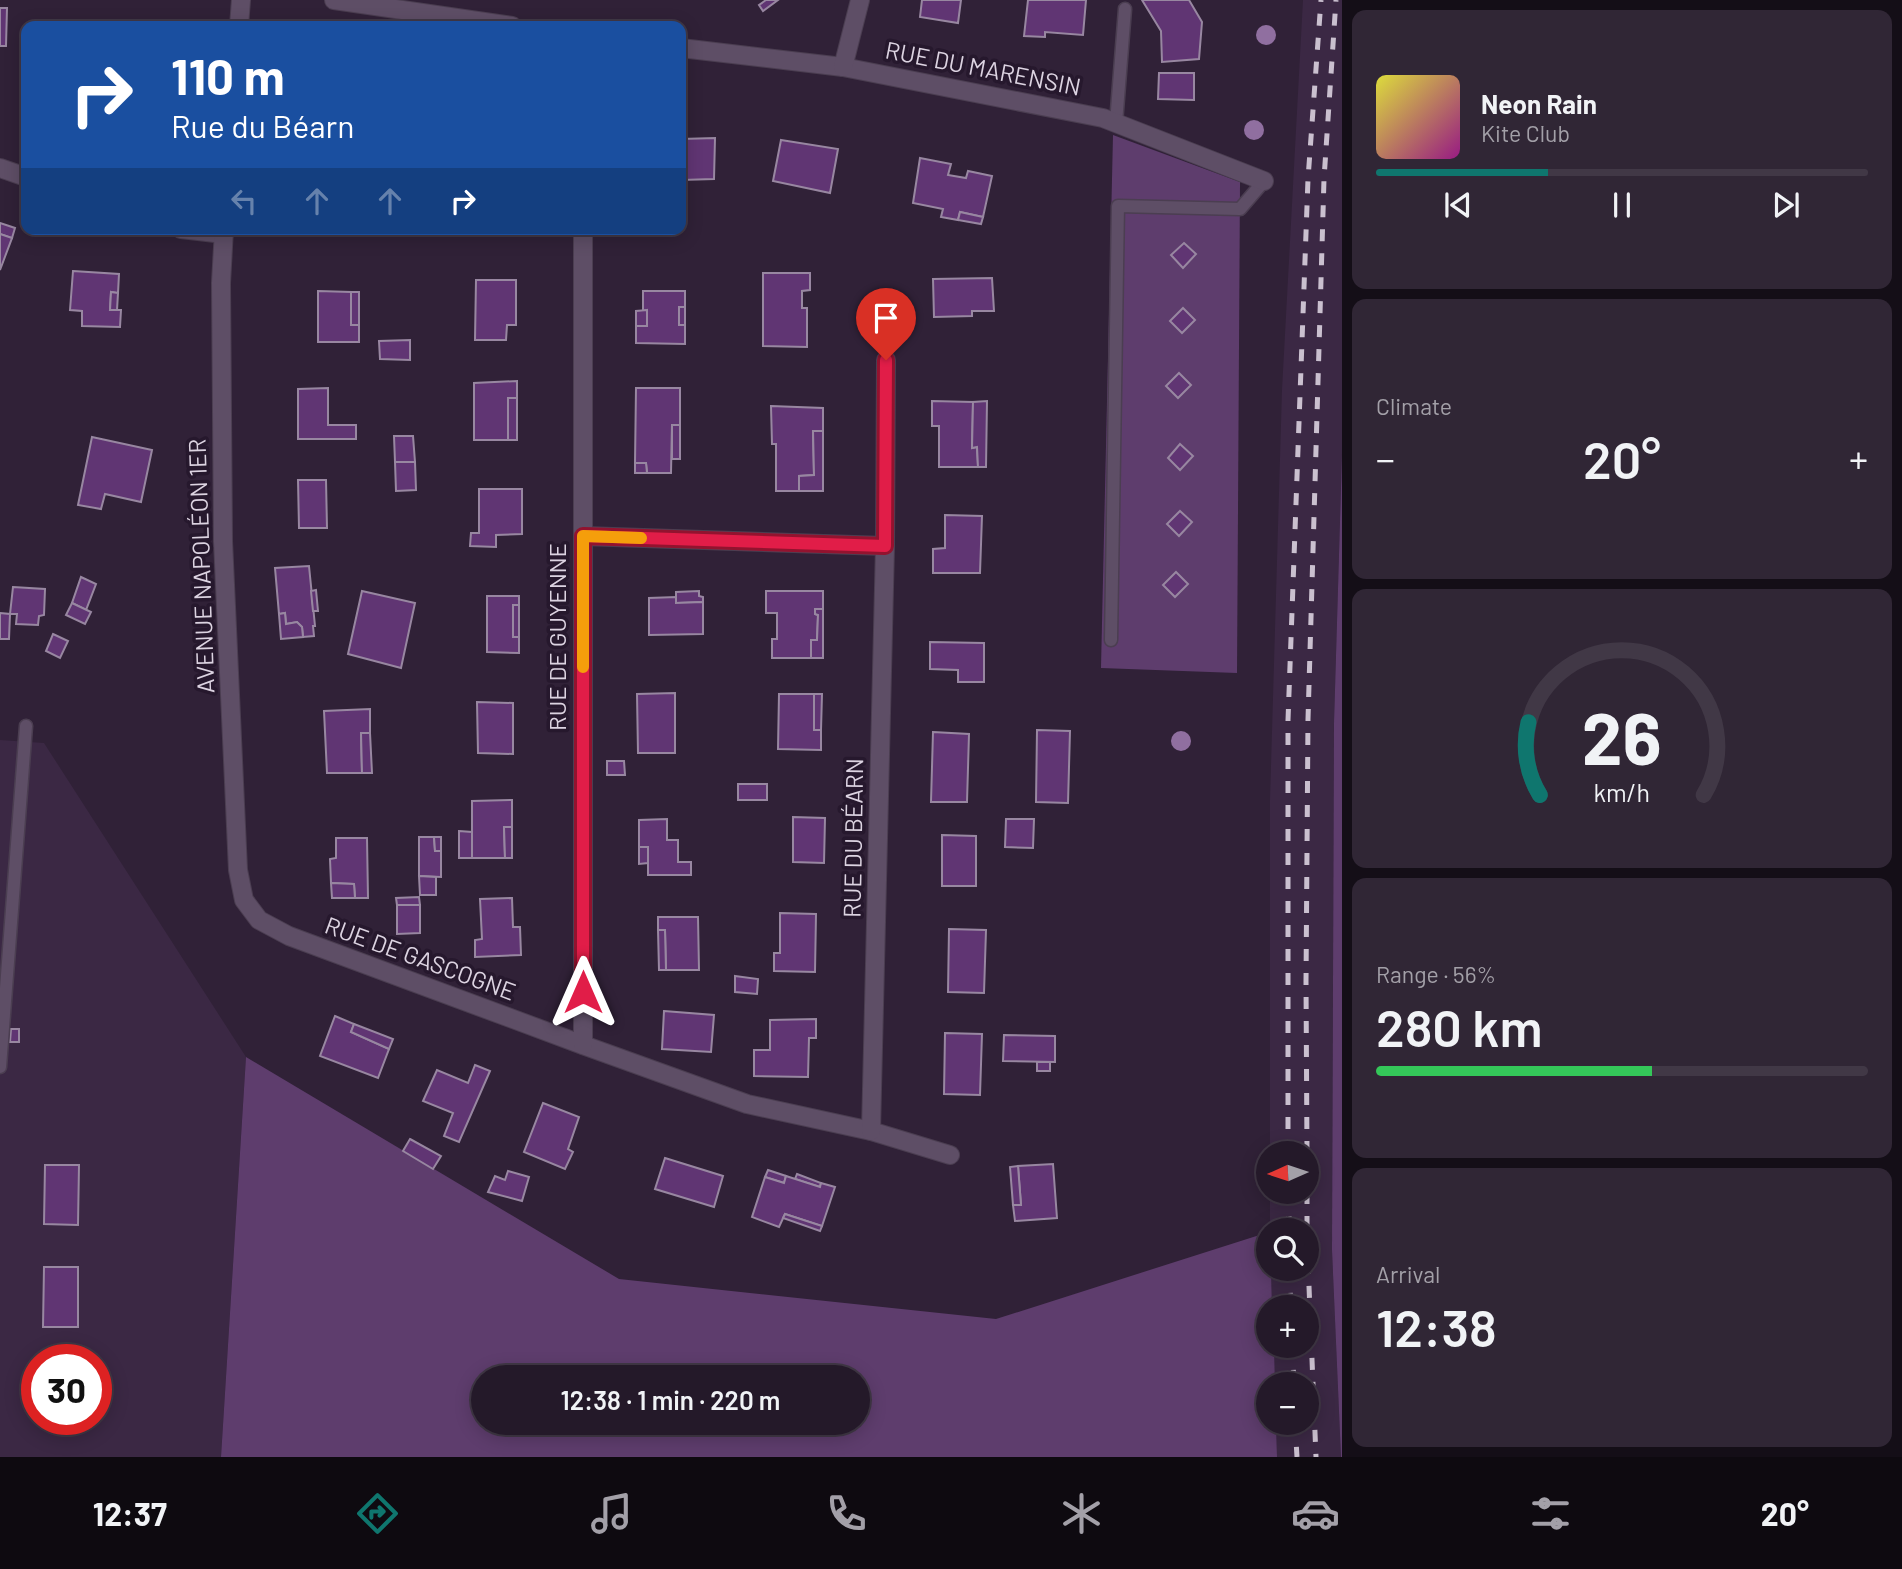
<!DOCTYPE html>
<html lang="en">
<head>
<meta charset="utf-8">
<style>
	:root { --surface:#241929; --page:#302635; --text:#f1f3f6; --muted:#a3a0a8; --line:#413846; --accent:#0f766e }
	body { margin:0; font-family:Barlow,sans-serif; background:var(--page); color:var(--text); height:100vh; display:flex; flex-direction:column; font-size:26px; white-space:nowrap }
	* { box-sizing:border-box; margin:0 }
	p { font-size:23px; color:var(--muted) }
	.icon { flex:none; width:38px; height:38px; fill:none; stroke:currentColor; stroke-width:2; stroke-linecap:round; stroke-linejoin:round }
	.map { position:relative; flex:1; overflow:hidden }
	.side { display:flex; flex-direction:column; gap:10px; padding:10px; background:#140e17; width:560px }
	.side>* { flex:none }
	.guide { position:absolute; left:21px; top:21px; width:665px; height:214px; border-radius:14px; box-shadow:0 4px 18px #0003,0 0 0 2px var(--line); background:#1a4fa0; color:#fff; overflow:hidden }
	.needle { width:46px; rotate:267deg }
	.buttons { position:absolute; left:1256px; top:1141px; display:grid; gap:14px }
	.buttons a { display:grid; place-items:center; width:63px; height:63px; border-radius:50%; background:var(--surface); box-shadow:0 4px 18px #0003,0 0 0 2px var(--line); font-size:35px }
	.speed { position:absolute; left:21px; top:1344px; display:flex; gap:14px; font-size:35px; font-weight:700; text-align:center }
	.speed>* { display:grid; place-content:center; width:91px; height:91px; border-radius:50%; background:var(--surface); box-shadow:0 4px 18px #0003,0 0 0 2px var(--line); line-height:1 }
	.speed .limit { border:10px solid #d22; background:#fff; color:#111 }
	.pin { position:absolute; display:grid; place-items:center; width:60px; height:60px; color:#fff; margin:-72px -30px; border-radius:50% 50% 50% 0; rotate:-45deg; box-shadow:0 0 7px #0007 }
	.pin .icon { rotate:45deg }
	.me { position:absolute; width:77px; margin:-38px; rotate:0deg; stroke-linejoin:round; filter:drop-shadow(0 0 5px #0008) }
	.turn { display:flex; align-items:center; gap:24px; height:147px; padding:0 35px; font-size:32px }
	.turn .icon { width:91px; height:91px; stroke-width:2.5 }
	.turn b { display:block; font-size:49px; line-height:60px }
	.lanes { display:flex; align-items:center; height:66px; padding:0 35px; background:#0003; justify-content:center; gap:35px; direction:ltr }
	.lanes .off { opacity:.35 }
	.big { font-size:52px; font-weight:600; line-height:1.1 }
	.side .tile { flex:1; display:flex; flex-direction:column; justify-content:center; gap:10px; min-width:0; padding:0 24px; border-radius:14px; background:var(--page) }
	.side .dial { align-items:center; gap:0 }
	.dial svg { height:182px; overflow:visible; fill:none; stroke:var(--line); stroke-width:7; stroke-linecap:round; text-anchor:middle }
	.dial text { fill:var(--text); stroke:none }
	.song { display:flex; align-items:center; gap:21px }
	.cover { width:84px; height:84px; border-radius:10px; background:linear-gradient(135deg,hsl(60 70% 55%),hsl(310 70% 35%)) }
	.played { height:7px; border-radius:4px; background:linear-gradient(90deg,var(--accent) 35%,var(--line) 35%) }
	.keys { display:flex; justify-content:space-around; direction:ltr }
	.heat { display:flex; justify-content:space-between; align-items:center; font-size:38px; direction:ltr }
	.charge { height:10px; border-radius:5px; background:linear-gradient(90deg,#34c759 56%,var(--line) 0) }
	.trip { position:absolute; left:471px; top:1365px; width:399px; height:70px; border-radius:35px; background:var(--surface); box-shadow:0 4px 18px #0003,0 0 0 2px var(--line); font-weight:600; line-height:70px; text-align:center }
	.tab-bar { display:flex; height:112px; justify-content:space-around; align-items:center; background:#0e0a10; color:var(--muted) }
	.tab-bar .icon { width:49px; height:49px }
	.tab-bar .current { color:var(--accent) }
	.tab-bar b { font-size:32px; color:var(--text) }
	main { display:flex; flex:1; min-height:0 }
	.map>svg:first-child { display:block }
	.built { fill:#3b2844; fill-rule:evenodd }
	.green { fill:#5e3d6d; fill-rule:evenodd }
	.building { fill:#603573; stroke:#9887a1; stroke-width:2 }
	.lines { fill:none; stroke-linecap:round; stroke-linejoin:round }
	.lane-casing { stroke:#4b3e51; stroke-width:15 }
	.street-casing { stroke:#4b3e51; stroke-width:20 }
	.lane { stroke:#5e4e66; stroke-width:12 }
	.street { stroke:#5e4e66; stroke-width:18 }
	.rail { stroke:#cac0cf; stroke-width:5; stroke-dasharray:12 12; stroke-linecap:butt }
	.tree { fill:#906fa0 }
	.route-casing { stroke:#92132f; stroke-width:18 }
	.route { stroke:#e11d48; stroke-width:12 }
	.slow { stroke:#f59e0b; stroke-width:12 }
	.labels { text-anchor:middle; stroke-width:7; stroke-linejoin:round; paint-order:stroke }
	.street-label { font-size:24px; fill:#dcd3e1; stroke:#26182d }
</style>
</head>
<body>
<main>
<div class="map">
<svg width="1342" height="1457" viewBox="0 0 1342 1457">
	<rect width="100%" height="100%" fill="#302137"/>
	<g class="built">
		<polygon points="1303,0 1342,0 1342,454 1334,723 1332,1250 1341,1457 1277,1457 1276,1423 1307,1423 1307,1384 1275,1384 1274,1346 1307,1346 1307,1307 1272,1307 1271,1269 1307,1269 1307,1230 1270,1230 1270,1192 1307,1192 1307,1153 1270,1153 1270,800 1282,390"/>
		<path d="M0,740L44,743L246,1057L221,1457H0ZM37,1360H96V1419H37Z"/>
	</g>
	<g class="green">
		<polygon points="1113,135 1240,182 1237,673 1101,668"/>
		<polygon points="1342,454 1342,1457 1341,1457 1332,1250 1334,723"/>
		<path d="M246,1057L619,1279L996,1319L1269,1232V1269H1271L1272,1307H1269V1346H1274L1275,1384H1269V1423H1276L1277,1457H221ZM483,1377H858V1423H483Z"/>
	</g>
	<g class="building">
		<polygon points="766,0 778,0 763,11 759,5"/>
		<polygon points="922,0 961,0 958,23 920,17"/>
		<polygon points="1028,0 1086,0 1083,35 1045,32 1045,37 1024,36"/>
		<polygon points="1142,0 1189,0 1202,22 1199,59 1162,62 1161,31"/>
		<polygon points="0,8 7,8 6,46 0,46"/>
		<polygon points="1159,73 1194,73 1194,100 1158,99"/>
		<polygon points="715,138 714,179 681,180 681,139"/>
		<polygon points="781,140 838,149 830,193 773,181"/>
		<polygon points="920,158 951,164 948,175 966,178 968,171 992,176 983,217 960,212 958,220 941,217 943,209 913,203"/>
		<polygon points="960,212 983,217 981,224 958,220"/>
		<polygon points="0,223 15,228 12,238 0,234"/>
		<polygon points="447,229 501,229 501,235 447,234"/>
		<polygon points="0,234 12,238 0,270"/>
		<polygon points="1184,243 1196,254 1183,268 1171,255"/>
		<polygon points="73,271 119,274 118,293 111,292 110,310 121,310 120,327 82,326 82,311 70,310"/>
		<polygon points="763,273 810,273 810,290 802,291 802,308 807,308 807,347 763,346"/>
		<polygon points="992,278 994,311 972,311 972,316 934,317 933,279"/>
		<polygon points="476,280 516,280 516,325 507,325 506,340 475,340"/>
		<polygon points="318,291 351,292 351,325 359,325 359,342 318,342"/>
		<polygon points="643,291 685,291 685,307 679,307 679,325 685,325 685,344 636,343 636,326 647,326 647,310 643,311"/>
		<polygon points="111,292 118,293 117,310 110,310"/>
		<rect x="351" y="292" width="8" height="33"/>
		<rect x="679" y="307" width="6" height="18"/>
		<polygon points="1183,308 1195,320 1182,333 1170,321"/>
		<polygon points="647,310 647,326 636,326 636,311"/>
		<polygon points="410,340 410,360 380,359 379,341"/>
		<polygon points="1179,373 1191,385 1178,398 1166,386"/>
		<polygon points="517,381 517,398 508,398 508,440 474,440 474,383"/>
		<polygon points="328,388 328,425 356,425 356,439 298,439 298,389"/>
		<polygon points="636,388 680,388 680,425 672,425 671,473 647,473 646,463 635,463"/>
		<rect x="508" y="398" width="9" height="42"/>
		<polygon points="932,401 973,402 972,448 977,447 978,467 939,467 939,426 932,426"/>
		<polygon points="987,401 986,467 978,467 977,447 972,448 973,402"/>
		<polygon points="771,406 823,408 823,431 813,431 814,475 799,476 799,491 776,491 776,444 772,444"/>
		<rect x="672" y="425" width="8" height="34"/>
		<polygon points="813,431 823,431 823,491 799,491 799,476 814,475"/>
		<polygon points="394,436 413,436 415,462 395,462"/>
		<polygon points="92,437 152,450 141,502 105,494 101,509 78,505"/>
		<polygon points="1180,444 1193,456 1180,470 1168,458"/>
		<polygon points="395,462 415,462 416,490 396,491"/>
		<polygon points="635,463 646,463 647,473 635,473"/>
		<polygon points="298,480 326,480 327,528 299,528"/>
		<polygon points="479,489 522,489 522,534 496,535 496,547 470,546 471,533 479,533"/>
		<polygon points="1180,511 1192,522 1179,536 1167,524"/>
		<polygon points="945,515 982,516 980,573 933,573 933,549 945,548"/>
		<polygon points="309,566 315,626 313,626 314,636 303,637 302,627 297,622 286,624 285,613 279,614 275,568"/>
		<polygon points="1176,572 1188,584 1175,597 1163,585"/>
		<polygon points="81,577 96,584 86,610 72,603"/>
		<polygon points="13,587 45,589 44,615 39,616 38,625 16,624 17,614 10,614"/>
		<polygon points="316,590 318,611 313,611 311,591"/>
		<polygon points="362,591 415,603 401,668 348,654"/>
		<polygon points="699,591 699,596 703,597 703,602 676,603 676,592"/>
		<polygon points="766,591 823,591 823,609 815,609 815,614 818,615 817,640 811,640 811,658 772,658 772,639 777,639 777,613 766,613"/>
		<polygon points="487,596 519,596 519,605 513,605 513,637 519,637 519,653 487,652"/>
		<polygon points="676,597 676,603 703,602 703,634 649,635 649,598"/>
		<polygon points="72,603 91,612 85,624 66,615"/>
		<rect x="513" y="605" width="6" height="32"/>
		<polygon points="815,609 823,609 823,658 811,658 811,640 817,640 818,615 815,614"/>
		<polygon points="0,613 10,614 9,639 0,639"/>
		<polygon points="285,613 286,624 297,622 302,627 303,637 281,639 279,614"/>
		<polygon points="53,634 68,641 60,658 46,651"/>
		<polygon points="930,642 984,643 984,682 958,682 958,670 930,669"/>
		<polygon points="675,693 675,753 638,753 637,694"/>
		<polygon points="779,694 814,694 814,730 821,730 821,750 778,749"/>
		<polygon points="814,694 822,694 821,730 814,730"/>
		<polygon points="477,702 513,703 513,754 478,753"/>
		<polygon points="370,709 370,733 361,733 362,773 327,773 324,711"/>
		<polygon points="1037,730 1070,731 1068,803 1036,802"/>
		<polygon points="933,732 969,734 967,802 931,802"/>
		<polygon points="361,733 370,733 372,773 362,773"/>
		<polygon points="607,761 624,761 625,775 607,775"/>
		<rect x="738" y="784" width="29" height="16"/>
		<polygon points="512,800 512,827 504,827 505,858 472,858 472,801"/>
		<polygon points="793,817 825,818 824,863 793,862"/>
		<polygon points="667,819 667,840 678,840 678,862 691,862 691,875 648,875 648,847 639,847 639,820"/>
		<polygon points="1006,819 1034,819 1033,848 1005,847"/>
		<polygon points="504,827 512,827 512,858 505,858"/>
		<polygon points="459,831 472,832 472,858 459,858"/>
		<polygon points="942,835 976,836 976,886 942,886"/>
		<polygon points="419,837 434,837 435,851 441,851 441,877 419,876"/>
		<polygon points="434,837 441,837 441,851 435,851"/>
		<polygon points="336,838 367,838 368,898 355,898 354,884 331,883 330,859 336,858"/>
		<polygon points="639,847 648,847 648,863 639,864"/>
		<polygon points="419,876 436,877 436,895 420,895"/>
		<polygon points="331,883 354,884 355,898 332,898"/>
		<polygon points="419,897 420,905 397,905 396,898"/>
		<polygon points="512,898 513,927 520,927 521,955 475,957 475,940 482,939 480,899"/>
		<polygon points="397,905 420,905 420,933 397,934"/>
		<polygon points="780,913 816,914 815,972 774,971 774,953 780,953"/>
		<polygon points="658,917 698,917 699,970 666,970 665,930 658,930"/>
		<polygon points="949,929 986,930 984,993 948,992"/>
		<polygon points="658,930 665,930 666,970 659,970"/>
		<polygon points="735,976 758,979 757,994 735,992"/>
		<polygon points="664,1011 714,1015 711,1052 662,1049"/>
		<polygon points="335,1016 354,1024 351,1032 389,1049 378,1078 320,1056"/>
		<polygon points="816,1019 816,1038 809,1038 808,1077 754,1076 754,1050 770,1050 770,1020"/>
		<polygon points="354,1024 393,1039 389,1049 351,1032"/>
		<polygon points="11,1029 19,1029 19,1042 10,1042"/>
		<polygon points="945,1033 982,1034 980,1095 944,1094"/>
		<polygon points="1004,1035 1055,1036 1055,1062 1003,1061"/>
		<rect x="1037" y="1062" width="13" height="9"/>
		<polygon points="475,1065 490,1071 459,1142 444,1136 453,1113 423,1101 437,1070 468,1083"/>
		<polygon points="543,1103 579,1117 568,1149 573,1152 565,1169 524,1152"/>
		<polygon points="410,1139 441,1156 433,1169 403,1151"/>
		<polygon points="665,1158 723,1176 714,1207 655,1189"/>
		<polygon points="1053,1164 1057,1218 1015,1221 1013,1205 1021,1205 1018,1166"/>
		<polygon points="45,1165 79,1165 78,1225 44,1224"/>
		<polygon points="1018,1166 1021,1205 1013,1205 1010,1167"/>
		<polygon points="768,1170 786,1176 784,1183 765,1177"/>
		<polygon points="508,1171 529,1177 522,1201 488,1192 495,1176 505,1180"/>
		<polygon points="797,1174 821,1183 820,1187 795,1179"/>
		<polygon points="786,1176 820,1187 821,1183 835,1187 822,1226 785,1214 779,1227 752,1217 765,1177 784,1183"/>
		<polygon points="785,1214 822,1226 820,1231 783,1218"/>
		<polygon points="44,1267 78,1267 78,1327 43,1327"/>
	</g>
	<g class="lines">
		<defs>
			<g id="lane">
				<polyline points="1116,123 1125,9"/>
				<polyline points="1111,640 1118,206 1240,209 1264,181"/>
				<polyline points="0,1067 26,726"/>
			</g>
			<g id="street">
				<polyline points="334,0 512,26"/>
				<polyline points="239,26 241,0"/>
				<polyline points="681,48 843,67 1103,118 1264,181"/>
				<polyline points="843,67 860,0"/>
				<polyline points="0,168 26,177"/>
				<polyline points="181,229 224,234"/>
				<polyline points="224,229 221,283 223,541 238,870 244,900 259,920 289,936 583,1045 747,1104 871,1131 950,1155"/>
				<polyline points="583,536 885,546"/>
				<polyline points="583,1045 583,229"/>
				<polyline points="871,1131 885,546 886,360"/>
			</g>
		</defs>
		<use href="#lane" class="lane-casing"/>
		<use href="#street" class="street-casing"/>
		<use href="#lane" class="lane"/>
		<use href="#street" class="street"/>
		<g class="rail">
			<polyline points="1288,1153 1288,720 1308,179 1321,0"/>
			<polyline points="1307,1153 1306,982 1308,719 1324,179 1336,0"/>
			<polyline points="1289,1192 1289,1230"/>
			<polyline points="1307,1192 1307,1230"/>
			<polyline points="1307,1238 1316,1457"/>
			<polyline points="1289,1269 1291,1307"/>
			<polyline points="1292,1346 1294,1384"/>
			<polyline points="1295,1423 1297,1457"/>
		</g>
	</g>
	<g class="tree">
		<circle cx="1266" cy="35" r="10"/>
		<circle cx="1254" cy="130" r="10"/>
		<circle cx="1181" cy="741" r="10"/>
	</g>
	<g class="lines">
		<defs>
			<polyline id="route" points="583,992 583,536 885,546 886,360"/>
		</defs>
		<use href="#route" class="route-casing"/>
		<use href="#route" class="route"/>
		<polyline class="slow" points="583,667 583,536 641,538"/>
	</g>
	<g class="labels">
		<g class="street-label">
			<text transform="translate(983 69) rotate(11)" y="8">RUE DU MARENSIN</text>
			<text transform="translate(202 566) rotate(-92)" y="8">AVENUE NAPOLÉON 1ER</text>
			<text transform="translate(558 637) rotate(-90)" y="8">RUE DE GUYENNE</text>
			<text transform="translate(854 838) rotate(-89)" y="8">RUE DU BÉARN</text>
			<text transform="translate(420 959) rotate(20)" y="8">RUE DE GASCOGNE</text>
		</g>
	</g>
</svg>
<div class="buttons">
<a><svg class="needle" viewBox="-14 -14 28 28"><path d="M0-13l5 13h-10z" fill="#e53935"/><path d="M0 13l5-13h-10z" fill="#a3a0a8"/></svg></a>
<a><svg class="icon" aria-label="search" viewBox="0 0 24 24"><circle cx="10" cy="10" r="6"/><path d="M15 15l6 6"/></svg></a>
<a>+</a>
<a>−</a>
</div>
<div class="speed"><div class="limit">30</div></div>
<div class="pin" style="left:886px;top:360px;background:#d93025"><svg class="icon" aria-label="arrive" viewBox="0 0 24 24"><path d="M6 21V4h12l-3 4 3 4H6"/></svg></div>
<svg class="me" style="left:583px;top:992px" viewBox="-20 -20 40 40"><path d="M0-17L14 15 0 8-14 15z" fill="#e11d48" stroke="#fff" stroke-width="4"/></svg>
<div class="trip">12:38 · 1 min · 220 m</div>
<div class="guide">
<div class="turn"><svg class="icon" aria-label="right" viewBox="0 0 24 24"><path d="M7 20v-9h11M14 6l5 5-5 5"/></svg><div><b>110 m</b>Rue du Béarn</div></div>
<div class="lanes"><svg class="icon off" aria-label="left" viewBox="0 0 24 24"><path d="M17 20v-9H6M10 6l-5 5 5 5"/></svg><svg class="icon off" aria-label="ahead" viewBox="0 0 24 24"><path d="M12 20V5M6 11l6-6 6 6"/></svg><svg class="icon off" aria-label="ahead" viewBox="0 0 24 24"><path d="M12 20V5M6 11l6-6 6 6"/></svg><svg class="icon" aria-label="right" viewBox="0 0 24 24"><path d="M7 20v-9h11M14 6l5 5-5 5"/></svg></div>
</div>
</div>
<section class="side">
<div class="tile">
<div class="song"><i class="cover"></i><div><b>Neon Rain</b><p>Kite Club</p></div></div>
<div class="played"></div>
<div class="keys"><svg class="icon" aria-label="previous" viewBox="0 0 24 24"><path d="M18 5L8 12l10 7zM5 5v14"/></svg><svg class="icon" aria-label="pause" viewBox="0 0 24 24"><path d="M8 5v14M16 5v14"/></svg><svg class="icon" aria-label="next" viewBox="0 0 24 24"><path d="M6 5l10 7-10 7zM19 5v14"/></svg></div>
</div>
<div class="tile"><p>Climate</p>
<div class="heat"><a>−</a><b class="big">20°</b><a>+</a></div>
</div>
<div class="tile dial"><svg viewBox="0 0 100 80">
<path d="M14 69A42 42 0 1 1 86 69"/>
<path d="M14 69A42 42 0 0 1 9 37" stroke="#0f766e"/>
<text x="50" y="56" font-size="32" font-weight="700">26</text>
<text x="50" y="72" font-size="11">km/h</text>
</svg></div>
<div class="tile"><p>Range · 56%</p><b class="big">280 km</b><div class="charge"></div></div>
<div class="tile"><p>Arrival</p><b class="big">12:38</b></div>
</section>
</main>
<nav class="tab-bar">
<b>12:37</b>
<svg class="icon current" aria-label="directions" viewBox="0 0 24 24"><path d="M12 3l9 9-9 9-9-9zM9 14v-3h6M13 9l2 2-2 2"/></svg>
<svg class="icon" aria-label="music" viewBox="0 0 24 24"><path d="M9 18V5l10-2v13"/><circle cx="6" cy="18" r="3"/><circle cx="16" cy="16" r="3"/></svg>
<svg class="icon" aria-label="phone" viewBox="0 0 24 24"><path d="M5 4h4l2 5-3 2q2 4 5 5l2-3 5 2v4C11 20 4 13 5 4z"/></svg>
<svg class="icon" aria-label="climate" viewBox="0 0 24 24"><path d="M12 3v18M4 7l16 10M4 17L20 7"/></svg>
<svg class="icon" aria-label="car" viewBox="0 0 24 24"><path d="M5 17H2v-5l4-1 3-4h7l3 4 3 1v5h-3M9 17h6M6 11h13"/><circle cx="7" cy="17" r="2"/><circle cx="17" cy="17" r="2"/></svg>
<svg class="icon" aria-label="filters" viewBox="0 0 24 24"><path d="M4 7h16M4 17h16"/><circle cx="9" cy="7" r="2"/><circle cx="15" cy="17" r="2"/></svg>
<b>20°</b>
</nav>
</body>
</html>
